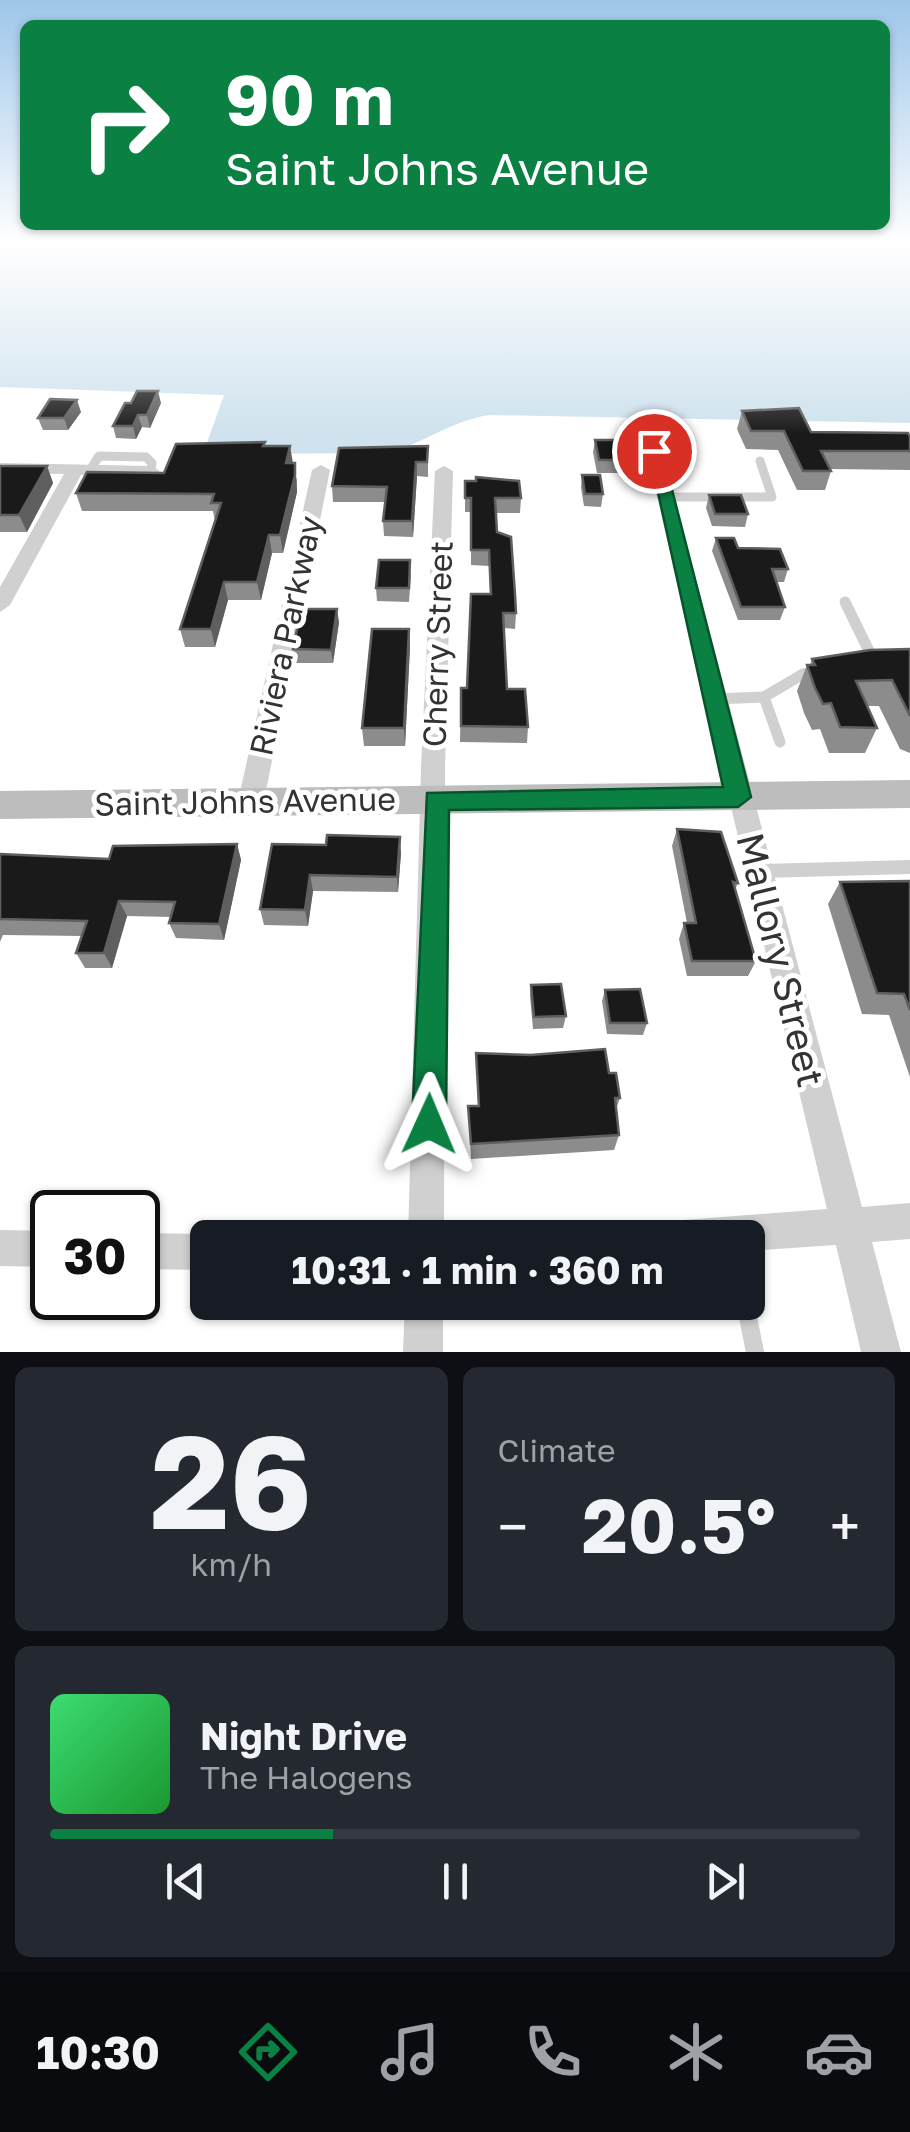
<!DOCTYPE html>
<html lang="en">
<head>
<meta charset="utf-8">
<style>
	:root { --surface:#171b24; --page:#242831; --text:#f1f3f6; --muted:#9ea1a6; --line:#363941; --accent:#0b8043 }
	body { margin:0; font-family:"Golos Text",sans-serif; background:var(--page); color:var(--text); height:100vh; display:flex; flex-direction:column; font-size:38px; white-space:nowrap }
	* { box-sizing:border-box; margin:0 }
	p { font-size:32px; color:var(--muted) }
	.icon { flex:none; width:55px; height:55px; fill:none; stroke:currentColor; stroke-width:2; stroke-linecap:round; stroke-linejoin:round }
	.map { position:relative; height:1352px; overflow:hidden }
	.side { display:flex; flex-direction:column; gap:15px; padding:15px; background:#0d0f14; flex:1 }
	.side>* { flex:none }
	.top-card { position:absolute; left:20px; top:20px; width:870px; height:210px; border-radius:15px; box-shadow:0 2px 8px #0004; background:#0b8043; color:#fff; overflow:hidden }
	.speed { position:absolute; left:30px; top:1190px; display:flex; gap:20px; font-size:50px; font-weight:700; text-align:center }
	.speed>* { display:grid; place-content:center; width:130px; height:130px; border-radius:50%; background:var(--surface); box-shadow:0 2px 8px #0004; line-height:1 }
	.speed .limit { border:5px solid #111; border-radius:15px; background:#fff; color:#111 }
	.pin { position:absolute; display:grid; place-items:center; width:85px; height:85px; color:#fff; margin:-42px; border:5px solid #fff; border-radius:50%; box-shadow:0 2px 10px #0007 }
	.me { position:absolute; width:110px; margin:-55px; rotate:1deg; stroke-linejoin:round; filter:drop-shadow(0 0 8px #0008) }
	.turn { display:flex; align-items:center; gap:35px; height:210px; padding:0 40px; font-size:45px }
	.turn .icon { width:130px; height:130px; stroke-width:2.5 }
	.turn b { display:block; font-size:70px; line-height:85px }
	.big { font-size:75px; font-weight:700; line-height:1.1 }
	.side .widget { flex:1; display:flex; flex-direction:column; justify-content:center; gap:15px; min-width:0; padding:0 35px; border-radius:15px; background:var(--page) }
	.side .dial { align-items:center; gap:0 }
	.dial b { font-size:130px; line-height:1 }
	.song { display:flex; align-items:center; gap:30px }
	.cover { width:120px; height:120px; border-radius:15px; background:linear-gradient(135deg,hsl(140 70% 55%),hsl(130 70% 35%)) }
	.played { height:10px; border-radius:5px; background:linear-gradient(90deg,var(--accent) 35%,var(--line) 35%) }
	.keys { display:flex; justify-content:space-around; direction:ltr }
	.heat { display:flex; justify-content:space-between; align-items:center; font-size:55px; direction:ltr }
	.side .tiles { flex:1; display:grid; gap:15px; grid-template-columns:1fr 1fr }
	.widget:last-child { grid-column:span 2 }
	.trip { position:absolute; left:190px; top:1220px; width:575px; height:100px; border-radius:15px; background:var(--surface); box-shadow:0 2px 8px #0004; font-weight:700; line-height:100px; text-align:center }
	.dock { display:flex; height:160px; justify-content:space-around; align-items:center; background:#090b0e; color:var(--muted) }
	.dock .icon { width:70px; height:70px }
	.dock .current { color:var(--accent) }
	.dock b { font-size:45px; color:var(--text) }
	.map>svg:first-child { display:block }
	.water { fill:#cfe2ee }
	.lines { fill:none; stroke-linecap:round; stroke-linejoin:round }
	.service-far3 { stroke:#d0d0d0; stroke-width:9 }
	.service-far2 { stroke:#d0d0d0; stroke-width:11 }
	.service-far1 { stroke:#d0d0d0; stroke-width:14 }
	.service { stroke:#d0d0d0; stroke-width:18 }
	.minor { fill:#d0d0d0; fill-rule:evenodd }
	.secondary { fill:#bdbdbd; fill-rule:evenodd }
	.wall { fill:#8c8c8c }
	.shaded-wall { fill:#5f5f5f }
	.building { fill:#1a1a1a; stroke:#5f5f5f; stroke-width:2.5 }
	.route { fill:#0b8043; stroke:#07532c; stroke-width:2.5 }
	.labels { text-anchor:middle; stroke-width:10; stroke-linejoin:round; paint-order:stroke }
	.street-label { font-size:32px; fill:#333; stroke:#fff }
	.near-street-label { font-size:38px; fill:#333; stroke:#fff }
</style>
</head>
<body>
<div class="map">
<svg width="910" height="1352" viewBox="0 0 910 1352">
	<rect width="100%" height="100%" fill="#fff"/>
	<path class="water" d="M0,245H910V423L489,415C451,421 424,443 388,453L203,454L224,395L0,387Z"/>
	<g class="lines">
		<g class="service-far3">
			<polyline points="89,472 99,456 146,457 152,463 151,471"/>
			<polyline points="665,497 772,497 760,461"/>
		</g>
		<g class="service-far2">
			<polyline points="845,602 869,651 864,662"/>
			<polyline points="764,697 803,674 818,672"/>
			<polyline points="714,699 764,697 780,742"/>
		</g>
		<polyline class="service-far1" points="762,871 910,867"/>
		<polyline class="service" points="745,1302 755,1352"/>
		<g class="minor">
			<polygon points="654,446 662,451 862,1207 910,1203 910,1239 872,1242 901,1352 861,1352 836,1245 748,1251 748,1238 666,1238 671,1225 684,1220 827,1209 646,451"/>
			<polygon points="0,463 151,466 160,471 151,476 81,475 10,605 0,612 0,587 64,474 0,473"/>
			<polygon points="321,465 330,470 264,801 260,808 251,811 242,808 238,801 312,470"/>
			<polygon points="444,466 453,471 445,768 444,1238 408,1238 421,768 435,471"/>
			<polygon points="0,1230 52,1231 52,1267 0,1266"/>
			<polygon points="138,1233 208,1234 217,1238 208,1238 208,1270 138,1269"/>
			<polygon points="405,1302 443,1302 443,1352 403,1352"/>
		</g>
		<polygon class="secondary" points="910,780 910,808 0,819 0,791"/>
	</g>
	<g class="wall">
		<polygon points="161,403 150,428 142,427 136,439 116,438 113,426"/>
		<polygon points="742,411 811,432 910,437 910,470 830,469 831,471 825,490 797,490 778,450 746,449 737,429"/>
		<polygon points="81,412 68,430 43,430 38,418"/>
		<polygon points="595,440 622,460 620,473 597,473 593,452"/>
		<polygon points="265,446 293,463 297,480 297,492 283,553 272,553 261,600 228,600 215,647 185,647 180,629 215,521 213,511 82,511 76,493 164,473"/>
		<polygon points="339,448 428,461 428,477 417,476 413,537 384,536 383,521 385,502 333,502 332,486"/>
		<polygon points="0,466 47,466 53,483 27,532 0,532"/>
		<polygon points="582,475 603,494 601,507 584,506 581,488"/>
		<polygon points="465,481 521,498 520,513 496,513 497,532 516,613 515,629 504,628 507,689 528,727 527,743 460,742 461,688 467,688 490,594 489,566 471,565 471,512 465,512"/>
		<polygon points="709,495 748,514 745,527 712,526 706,508"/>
		<polygon points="716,538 788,569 784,582 776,582 785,607 780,620 738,620 712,551"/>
		<polygon points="411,573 409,602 377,601 376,588"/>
		<polygon points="339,622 333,663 295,663 293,649"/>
		<polygon points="409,629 410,647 405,746 364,746 362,728"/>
		<polygon points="910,649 910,753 900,749 879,706 868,706 877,728 865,753 829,753 820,729 812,730 804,713 797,691 807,665 810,665 812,659"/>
		<polygon points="677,829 738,883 735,890 756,961 748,976 687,976 679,939 684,923 687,923 672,846"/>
		<polygon points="237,844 241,860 224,940 176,938 169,923 171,917 127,916 112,968 85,968 76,953 82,936 3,935 0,942 0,854 109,859"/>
		<polygon points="272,844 401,853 398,892 313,891 308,926 264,925 260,909"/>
		<polygon points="910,881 910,1077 889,1015 862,1014 828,904 840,882"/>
		<polygon points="531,985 566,1016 563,1028 533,1029 530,996"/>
		<polygon points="605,990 647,1023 643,1035 607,1034 602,1001"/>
		<polygon points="476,1053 609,1073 620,1098 616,1109 619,1135 614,1150 471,1159 468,1106 478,1106"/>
	</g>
	<g class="shaded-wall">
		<polygon points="158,391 161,403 150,428 147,415"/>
		<polygon points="77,400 81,412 68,430 64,418"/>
		<polygon points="138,415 142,427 136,439 133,426"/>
		<polygon points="290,446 293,463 286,463"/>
		<polygon points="416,462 417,476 413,537 412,521"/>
		<polygon points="295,463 297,492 283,553 280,535"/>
		<polygon points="47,466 53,483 27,532 19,515"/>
		<polygon points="269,535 272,553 261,600 257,582"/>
		<polygon points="224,582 228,600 215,647 211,629"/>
		<polygon points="337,609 339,622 333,663 331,650"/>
		<polygon points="409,629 410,647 405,746 404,728"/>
		<polygon points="400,837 401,853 398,892 397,877"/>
		<polygon points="237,844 241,860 224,940 219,924"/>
		<polygon points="310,875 313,891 308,926 305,910"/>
		<polygon points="119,901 127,916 112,968 104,953"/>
	</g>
	<g class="building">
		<polygon points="137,391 158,391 147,415 138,415 133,426 113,426 125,403 131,403"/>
		<polygon points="50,399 77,400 64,418 38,418"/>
		<polygon points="799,408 811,432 908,433 910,437 910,451 821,451 831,471 803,471 784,431 751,431 742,411"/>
		<polygon points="595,440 618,440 622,460 599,460"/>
		<polygon points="265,442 263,446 290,446 286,463 295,463 295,475 280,535 269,535 257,582 224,582 211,629 180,629 221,503 211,503 214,494 76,493 87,472 164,473 176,444"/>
		<polygon points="428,446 427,462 416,462 412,521 383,521 387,487 332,486 339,448"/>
		<polygon points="0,466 47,466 19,515 0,515"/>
		<polygon points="582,475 600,475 603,494 585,494"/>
		<polygon points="476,477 519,481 521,498 495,498 497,532 511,537 515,594 516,613 503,613 507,689 525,689 528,727 461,726 461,688 467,688 471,594 491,594 489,550 471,550 471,498 465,498 465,481 476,481"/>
		<polygon points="709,495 741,495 748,514 715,514"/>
		<polygon points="716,538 734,538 738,548 780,549 788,569 772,569 785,607 741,607"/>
		<polygon points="379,560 410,560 409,588 376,588"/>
		<polygon points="301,609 337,609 331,650 293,649"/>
		<polygon points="372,629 409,629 404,728 362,728"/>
		<polygon points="910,649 910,716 892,680 856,681 877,728 840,727 831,703 823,704 815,688 807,665 815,665 812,659 870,650"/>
		<polygon points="677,829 721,832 738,883 733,882 756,961 692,961 684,923 696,923"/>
		<polygon points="327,835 400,837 397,877 310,875 305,910 260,909 272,844 326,845"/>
		<polygon points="237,844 219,924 169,923 175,902 119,901 104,953 76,953 87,921 0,919 0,854 109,859 113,846"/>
		<polygon points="910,881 910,1010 904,994 877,993 840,882"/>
		<polygon points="561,984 566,1016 534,1017 531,985"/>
		<polygon points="640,989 647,1023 610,1023 605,990"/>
		<polygon points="605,1049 609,1073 616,1073 620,1098 615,1098 619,1135 471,1144 468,1106 479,1106 476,1053 531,1055"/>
	</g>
	<linearGradient id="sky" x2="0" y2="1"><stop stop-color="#9ec6ea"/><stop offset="0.56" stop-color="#fff"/><stop offset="1" stop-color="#fff" stop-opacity="0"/></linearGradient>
	<rect width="910" height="434" fill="url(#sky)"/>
	<polygon class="route" points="648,447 662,451 751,797 738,807 449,810 446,1124 441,1136 429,1141 417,1136 412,1124 427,793 723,787"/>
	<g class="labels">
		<g class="street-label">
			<text transform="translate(286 636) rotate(-78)" y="11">Riviera Parkway</text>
			<text transform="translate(438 644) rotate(-88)" y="11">Cherry Street</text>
			<text transform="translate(245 802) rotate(-1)" y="11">Saint Johns Avenue</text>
		</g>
		<g class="near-street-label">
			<text transform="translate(780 960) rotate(76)" y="13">Mallory Street</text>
		</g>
	</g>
</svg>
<div class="speed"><div class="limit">30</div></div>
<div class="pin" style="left:654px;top:451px;background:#d93025"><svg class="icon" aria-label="arrive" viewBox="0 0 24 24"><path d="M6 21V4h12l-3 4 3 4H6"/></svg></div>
<svg class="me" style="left:429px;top:1124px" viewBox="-20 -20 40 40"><path d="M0-17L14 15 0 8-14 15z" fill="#0b8043" stroke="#fff" stroke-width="4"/></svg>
<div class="trip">10:31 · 1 min · 360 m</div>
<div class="top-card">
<div class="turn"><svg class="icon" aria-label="right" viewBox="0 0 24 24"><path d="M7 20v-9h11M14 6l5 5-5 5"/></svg><div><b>90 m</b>Saint Johns Avenue</div></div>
</div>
</div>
<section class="side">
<div class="tiles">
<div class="widget dial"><b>26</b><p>km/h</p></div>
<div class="widget"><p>Climate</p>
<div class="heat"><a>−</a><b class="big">20.5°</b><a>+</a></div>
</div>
<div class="widget">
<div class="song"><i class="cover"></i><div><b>Night Drive</b><p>The Halogens</p></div></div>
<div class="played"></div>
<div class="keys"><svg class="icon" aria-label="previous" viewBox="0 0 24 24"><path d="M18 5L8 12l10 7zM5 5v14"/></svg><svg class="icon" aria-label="pause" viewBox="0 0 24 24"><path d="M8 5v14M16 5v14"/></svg><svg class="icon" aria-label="next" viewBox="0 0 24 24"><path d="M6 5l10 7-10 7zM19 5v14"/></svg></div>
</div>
</div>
</section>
<nav class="dock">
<b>10:30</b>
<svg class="icon current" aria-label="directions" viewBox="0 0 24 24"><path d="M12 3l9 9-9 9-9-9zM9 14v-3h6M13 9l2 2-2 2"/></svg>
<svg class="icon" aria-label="music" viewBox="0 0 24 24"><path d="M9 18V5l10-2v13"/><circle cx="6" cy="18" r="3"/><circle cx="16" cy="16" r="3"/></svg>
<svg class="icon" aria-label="phone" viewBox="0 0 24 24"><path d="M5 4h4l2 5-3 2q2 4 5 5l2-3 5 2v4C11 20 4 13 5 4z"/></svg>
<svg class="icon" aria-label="climate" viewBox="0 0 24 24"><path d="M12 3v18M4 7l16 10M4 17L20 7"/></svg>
<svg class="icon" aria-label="car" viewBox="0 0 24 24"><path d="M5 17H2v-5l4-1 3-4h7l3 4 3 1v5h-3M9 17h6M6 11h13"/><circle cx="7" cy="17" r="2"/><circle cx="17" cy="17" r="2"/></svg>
</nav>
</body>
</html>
